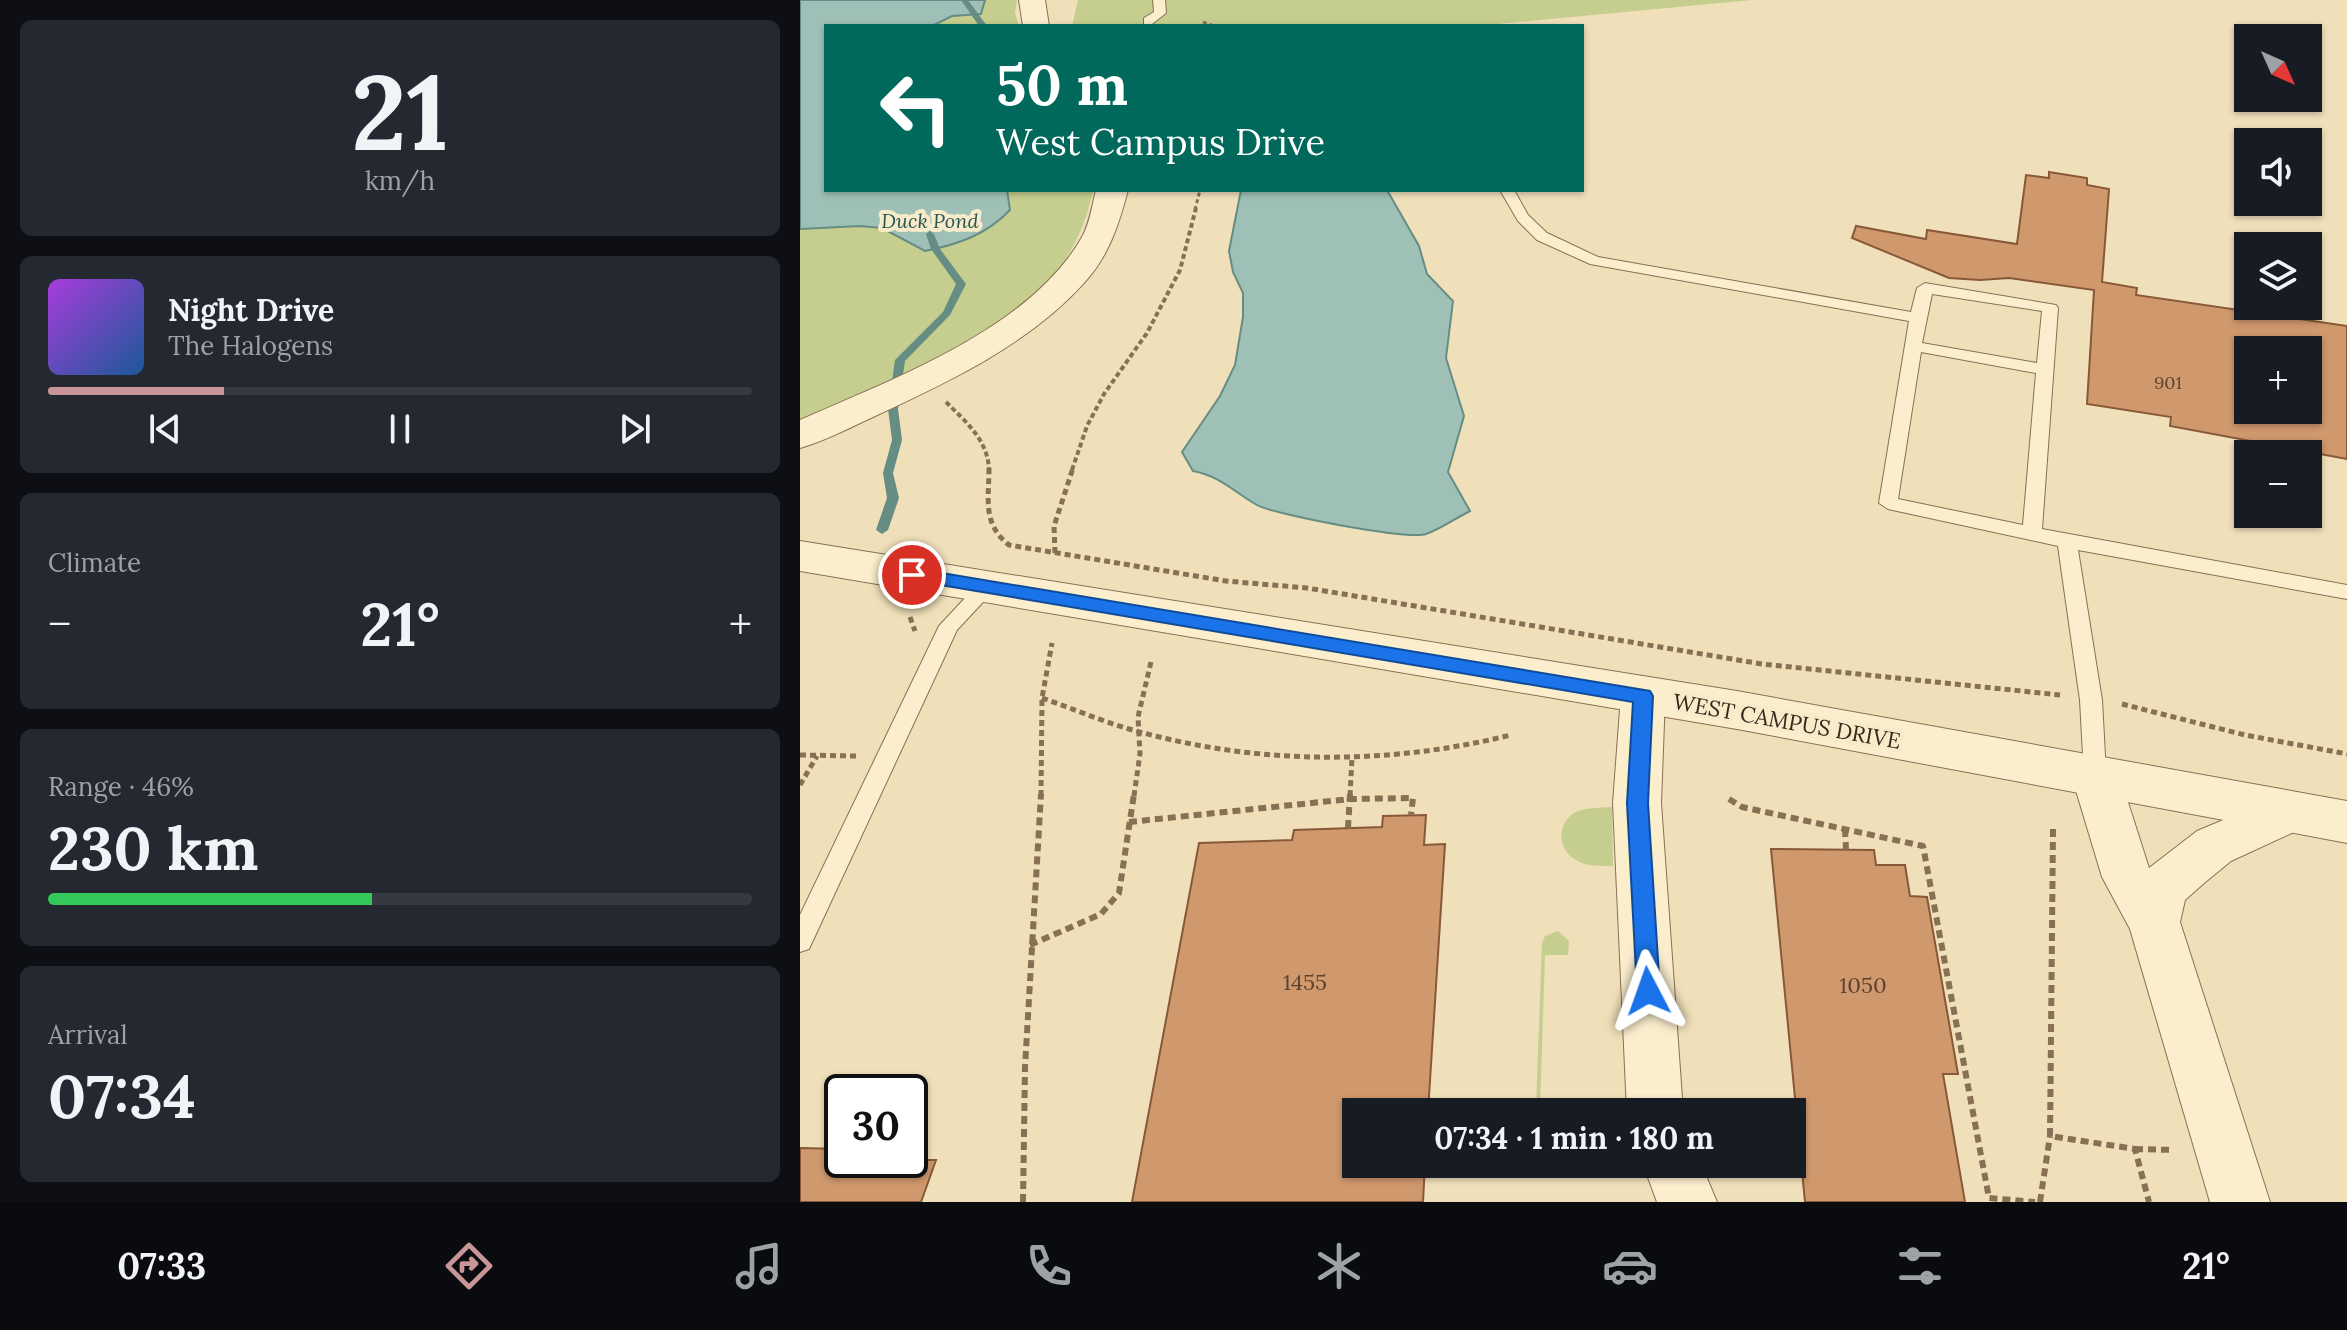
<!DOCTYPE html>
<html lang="en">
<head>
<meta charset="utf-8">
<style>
	:root { --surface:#171b24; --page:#242831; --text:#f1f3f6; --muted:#9ea1a6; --line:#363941; --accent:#c99596 }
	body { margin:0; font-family:Lora,serif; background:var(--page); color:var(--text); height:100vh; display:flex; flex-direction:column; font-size:30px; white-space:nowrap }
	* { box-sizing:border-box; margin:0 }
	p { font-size:26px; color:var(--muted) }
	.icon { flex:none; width:44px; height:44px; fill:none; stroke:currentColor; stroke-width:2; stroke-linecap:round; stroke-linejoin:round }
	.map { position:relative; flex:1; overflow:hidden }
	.side { display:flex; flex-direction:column; gap:20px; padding:20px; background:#0d0f14; width:800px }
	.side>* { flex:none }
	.top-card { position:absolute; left:24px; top:24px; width:760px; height:168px; border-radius:0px; box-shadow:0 2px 6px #0004; background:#00695c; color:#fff; overflow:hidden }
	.needle { width:52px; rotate:135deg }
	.tools { position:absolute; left:1434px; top:24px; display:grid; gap:16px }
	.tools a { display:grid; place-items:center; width:88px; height:88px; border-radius:0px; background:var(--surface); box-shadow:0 2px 6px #0004; font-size:40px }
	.speed { position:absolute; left:24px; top:1074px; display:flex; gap:16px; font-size:40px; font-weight:700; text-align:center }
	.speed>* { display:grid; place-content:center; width:104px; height:104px; border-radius:50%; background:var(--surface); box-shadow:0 2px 6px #0004; line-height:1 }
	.speed .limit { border:4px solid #111; border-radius:12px; background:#fff; color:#111 }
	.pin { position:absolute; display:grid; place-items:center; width:68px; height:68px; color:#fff; margin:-34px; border:4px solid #fff; border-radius:50%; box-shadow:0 2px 8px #0007 }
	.me { position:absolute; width:88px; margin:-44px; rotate:356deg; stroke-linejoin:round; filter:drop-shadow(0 0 6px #0008) }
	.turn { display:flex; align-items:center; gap:28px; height:168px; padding:0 40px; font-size:36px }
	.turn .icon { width:104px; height:104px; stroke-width:2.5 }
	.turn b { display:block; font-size:56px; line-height:68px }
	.big { font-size:60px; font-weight:800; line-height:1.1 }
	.side .card { flex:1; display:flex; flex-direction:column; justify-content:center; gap:12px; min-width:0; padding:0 28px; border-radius:12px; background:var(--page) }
	.side .dial { align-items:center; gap:0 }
	.dial b { font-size:104px; line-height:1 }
	.song { display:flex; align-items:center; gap:24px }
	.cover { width:96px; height:96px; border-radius:12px; background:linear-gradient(135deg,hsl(280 70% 55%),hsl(210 70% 35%)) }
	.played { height:8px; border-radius:4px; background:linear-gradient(90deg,var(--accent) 25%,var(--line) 25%) }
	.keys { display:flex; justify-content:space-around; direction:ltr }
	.heat { display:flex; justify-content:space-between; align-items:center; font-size:44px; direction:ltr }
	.charge { height:12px; border-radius:6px; background:linear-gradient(90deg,#34c759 46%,var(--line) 0) }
	.trip { position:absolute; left:542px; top:1098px; width:464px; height:80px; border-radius:0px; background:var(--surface); box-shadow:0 2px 6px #0004; font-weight:800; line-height:80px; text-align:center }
	.tabs { display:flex; height:128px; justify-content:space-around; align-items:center; background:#090b0e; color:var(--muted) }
	.tabs .icon { width:56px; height:56px }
	.tabs .on { color:var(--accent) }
	.tabs b { font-size:36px; color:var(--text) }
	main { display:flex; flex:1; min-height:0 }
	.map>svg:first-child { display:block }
	.green { fill:#c5ce8e }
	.water { fill:#9fc0b7; stroke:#668d84; stroke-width:2 }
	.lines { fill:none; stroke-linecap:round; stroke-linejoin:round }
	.stream { fill:#668d84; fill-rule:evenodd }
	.building { fill:#d0986d; stroke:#875938; stroke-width:2; fill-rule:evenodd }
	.service-casing { stroke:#877054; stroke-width:2 }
	.minor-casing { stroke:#877054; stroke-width:2 }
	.tertiary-casing { stroke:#877054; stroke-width:2 }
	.path-far3 { stroke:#877054; stroke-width:3; stroke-dasharray:4 3; stroke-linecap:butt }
	.path-far2 { stroke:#877054; stroke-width:4; stroke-dasharray:5 3; stroke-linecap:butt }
	.path-far1 { stroke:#877054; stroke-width:5; stroke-dasharray:6 4; stroke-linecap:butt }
	.path { stroke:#877054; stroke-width:6; stroke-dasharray:8 5; stroke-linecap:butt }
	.service { fill:#fbeecd; fill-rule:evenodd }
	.minor { fill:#fbeecd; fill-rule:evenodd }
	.tertiary { fill:#fbeecd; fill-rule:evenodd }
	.route { fill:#1a73e8; stroke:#114b97; stroke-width:2 }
	.labels { text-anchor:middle; stroke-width:8; stroke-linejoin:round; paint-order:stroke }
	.number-label { font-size:18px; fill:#5c432f }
	.far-water-label { font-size:20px; font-style:italic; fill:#285654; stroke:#f7ebca }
	.street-label { font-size:22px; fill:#35271a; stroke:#f7ebca }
	.near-number-label { font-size:22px; fill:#5c432f }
</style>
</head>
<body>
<main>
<section class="side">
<div class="card dial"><b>21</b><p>km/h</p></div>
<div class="card">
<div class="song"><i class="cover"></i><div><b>Night Drive</b><p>The Halogens</p></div></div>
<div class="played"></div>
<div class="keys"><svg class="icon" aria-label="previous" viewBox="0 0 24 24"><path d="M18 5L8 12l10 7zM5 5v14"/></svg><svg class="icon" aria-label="pause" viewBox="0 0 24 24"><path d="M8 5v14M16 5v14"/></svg><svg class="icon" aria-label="next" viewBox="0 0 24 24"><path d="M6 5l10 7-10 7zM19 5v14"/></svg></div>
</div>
<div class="card"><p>Climate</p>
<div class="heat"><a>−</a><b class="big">21°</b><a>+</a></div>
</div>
<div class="card"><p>Range · 46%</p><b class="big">230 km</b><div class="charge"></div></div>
<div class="card"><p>Arrival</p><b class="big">07:34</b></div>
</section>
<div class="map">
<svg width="1547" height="1202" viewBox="0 0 1547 1202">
	<rect width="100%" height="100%" fill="#f0e0ba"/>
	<g class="green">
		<path d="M0,0H217L215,13L219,26H26V190H293C288,214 280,237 266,258C217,331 79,385 0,420Z"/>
		<polygon points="278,0 952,0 676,26 272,26"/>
		<path d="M812,807L813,866C801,866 787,867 776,860C758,850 756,825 774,813C784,807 800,808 812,807Z"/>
		<polygon points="758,931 769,941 768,955 745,955 740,1108 736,1108 742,943 745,936"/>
	</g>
	<g class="water">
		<path d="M0,0H185L181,14L152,16L132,26H26V190H207L210,210C186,235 159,244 125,251L82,228L60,226L0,229Z"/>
		<path d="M441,190H587L619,246L627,274L653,301L646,358L664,416L648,472L670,511C656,518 641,529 626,534C608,540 475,515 457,505C434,492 420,476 393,471L382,452L420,396L435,365L443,317V293L433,272L429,251Z"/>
	</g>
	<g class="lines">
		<g class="stream">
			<polygon points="161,0 168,0 187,26 179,26"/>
			<polygon points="130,231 134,234 140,249 166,284 150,315 105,361 98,409 102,440 93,473 99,498 88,530 82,534 76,530 87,498 83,473 92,440 88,409 95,360 143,312 156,284 131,249 126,234"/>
		</g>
	</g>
	<g class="building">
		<path d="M1249,172L1287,178V185L1309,189L1302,282L1337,288L1336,295L1547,326V459L1370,426L1371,417L1287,404L1294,290L1209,278L1180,280L1149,278L1052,238L1056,226L1126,239L1127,230L1217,244L1226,175L1249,178ZM1448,350H1508V410H1448Z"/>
		<polygon points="626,815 624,845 645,844 628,1112 556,1112 556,1164 625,1164 623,1202 332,1202 399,843 492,840 494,830 582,827 583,816"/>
		<polygon points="971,849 1074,850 1076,865 1105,865 1110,896 1127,897 1158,1074 1143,1074 1165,1202 1005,1202"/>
		<polygon points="0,1148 42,1149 42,1160 136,1160 121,1202 0,1202"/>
	</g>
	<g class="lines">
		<defs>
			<g id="service">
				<polygon points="353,0 365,0 366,13 352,24 344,24 344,18 354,12"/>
				<path d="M700,190H714L728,215L747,233L798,257L1111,312L1117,288L1125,283L1256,305L1258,308L1242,529L1547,585V599L1278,550L1302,700L1306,774L1303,780L1295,783L1287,780L1284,774L1280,700L1258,546L1088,509L1079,503L1109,321L790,264L737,240L718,221ZM1132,294L1242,311L1237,363L1122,343ZM1121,352L1236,373L1223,525L1098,499Z"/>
				<polygon points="187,580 194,582 197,587 157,630 9,949 0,952 0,915 139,626 180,582"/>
			</g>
			<g id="minor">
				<polygon points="843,679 859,684 865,696 861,803 883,1112 827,1112 813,803 821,696 827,684"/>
				<polygon points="1295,755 1312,760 1319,774 1349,868 1397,831 1490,792 1507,798 1514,812 1507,826 1431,861 1403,884 1385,900 1380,922 1470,1202 1410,1202 1330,929 1302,877 1271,774 1278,760"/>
				<polygon points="843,1164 901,1164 917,1202 857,1202"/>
			</g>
			<g id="tertiary">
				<polygon points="219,0 245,0 249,26 223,26"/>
				<path d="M296,190H328C319,224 309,256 284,283C228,345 148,382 73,417C49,428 25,441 0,448V420C93,379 230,329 282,237C290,223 292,205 296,190Z"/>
				<polygon points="0,541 937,691 1547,801 1547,843 937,729 0,571"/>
			</g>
		</defs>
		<use href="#service" class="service-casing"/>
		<use href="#minor" class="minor-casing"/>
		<use href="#tertiary" class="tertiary-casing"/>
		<g class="path-far3">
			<polyline points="403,22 414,26"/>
			<polyline points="395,210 400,190"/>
		</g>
		<g class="path-far2">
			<path d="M146,402C166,422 188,440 189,470"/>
			<polyline points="272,470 287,426 304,394 347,333 380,270 396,208"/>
		</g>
		<g class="path-far1">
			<path d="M189,468C189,499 182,524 209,545L426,581L507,588L962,664L1260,695"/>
			<polyline points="255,553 254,526 273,468"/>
			<polyline points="110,617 115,631"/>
			<path d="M242,698C271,708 299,720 329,729C455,765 584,766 711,735"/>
			<polyline points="1322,704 1445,735 1547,754"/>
			<polyline points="0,755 57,756"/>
			<polyline points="0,785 17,756"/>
			<polyline points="241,796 242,698 252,643"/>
			<polyline points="334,796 340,754 338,717 351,662"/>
			<polyline points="550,796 552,758"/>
		</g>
		<g class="path">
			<polyline points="929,799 942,807 1123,846 1189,1198 1235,1202"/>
			<polyline points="329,822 550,799 613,798 611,815"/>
			<polyline points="548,828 550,794"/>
			<polyline points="1045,829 1046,850"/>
			<polyline points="1253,829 1250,1136 1335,1149 1349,1202"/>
			<polyline points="230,945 301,914 319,893 334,794"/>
			<polyline points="1335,1149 1374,1150"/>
			<polyline points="223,1202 225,1067 241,794"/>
			<polyline points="1240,1202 1250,1136"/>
		</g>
		<use href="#service" class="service"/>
		<use href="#minor" class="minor"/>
		<use href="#tertiary" class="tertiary"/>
	</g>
	<polygon class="route" points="112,568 850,691 853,696 848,803 860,991 857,999 848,1002 840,999 837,991 827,803 833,702 105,579 103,575 105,570"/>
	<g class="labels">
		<g class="number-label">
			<text x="1368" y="389">901</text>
		</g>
		<g class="far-water-label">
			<text x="130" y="228">Duck Pond</text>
		</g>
		<g class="street-label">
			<text transform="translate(987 721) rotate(10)" y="8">WEST CAMPUS DRIVE</text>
		</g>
		<g class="near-number-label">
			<text x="505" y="990">1455</text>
			<text x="1063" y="993">1050</text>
		</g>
	</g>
</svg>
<div class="tools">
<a><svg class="needle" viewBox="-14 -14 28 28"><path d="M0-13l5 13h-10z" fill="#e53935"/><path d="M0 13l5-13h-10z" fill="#9ea1a6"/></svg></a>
<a><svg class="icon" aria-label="sound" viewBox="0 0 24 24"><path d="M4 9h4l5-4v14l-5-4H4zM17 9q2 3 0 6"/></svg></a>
<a><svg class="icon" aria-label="layers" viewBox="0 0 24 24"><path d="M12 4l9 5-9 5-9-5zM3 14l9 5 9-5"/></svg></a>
<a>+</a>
<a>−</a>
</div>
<div class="speed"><div class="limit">30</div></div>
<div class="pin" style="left:112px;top:575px;background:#d93025"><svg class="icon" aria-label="arrive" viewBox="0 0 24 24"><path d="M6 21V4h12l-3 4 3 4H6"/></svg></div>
<svg class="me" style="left:848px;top:991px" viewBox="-20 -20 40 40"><path d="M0-17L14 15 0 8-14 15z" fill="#1a73e8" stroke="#fff" stroke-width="4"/></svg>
<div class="trip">07:34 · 1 min · 180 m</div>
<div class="top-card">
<div class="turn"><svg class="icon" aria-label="left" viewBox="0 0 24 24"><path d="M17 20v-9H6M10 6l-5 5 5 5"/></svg><div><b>50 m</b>West Campus Drive</div></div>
</div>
</div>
</main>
<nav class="tabs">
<b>07:33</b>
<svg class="icon on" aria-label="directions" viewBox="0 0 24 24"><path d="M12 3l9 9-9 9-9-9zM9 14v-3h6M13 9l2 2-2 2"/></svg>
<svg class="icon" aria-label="music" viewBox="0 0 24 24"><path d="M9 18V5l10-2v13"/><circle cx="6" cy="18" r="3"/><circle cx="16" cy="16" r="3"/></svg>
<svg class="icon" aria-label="phone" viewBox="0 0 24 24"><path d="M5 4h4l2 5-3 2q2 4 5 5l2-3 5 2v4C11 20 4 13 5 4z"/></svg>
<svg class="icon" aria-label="climate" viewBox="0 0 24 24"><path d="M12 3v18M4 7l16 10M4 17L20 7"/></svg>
<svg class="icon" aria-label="car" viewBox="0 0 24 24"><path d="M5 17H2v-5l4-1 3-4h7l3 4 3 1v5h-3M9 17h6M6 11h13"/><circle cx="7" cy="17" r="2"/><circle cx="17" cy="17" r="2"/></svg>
<svg class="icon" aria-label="filters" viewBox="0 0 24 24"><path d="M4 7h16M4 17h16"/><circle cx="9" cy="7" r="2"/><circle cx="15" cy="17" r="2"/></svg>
<b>21°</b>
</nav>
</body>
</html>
